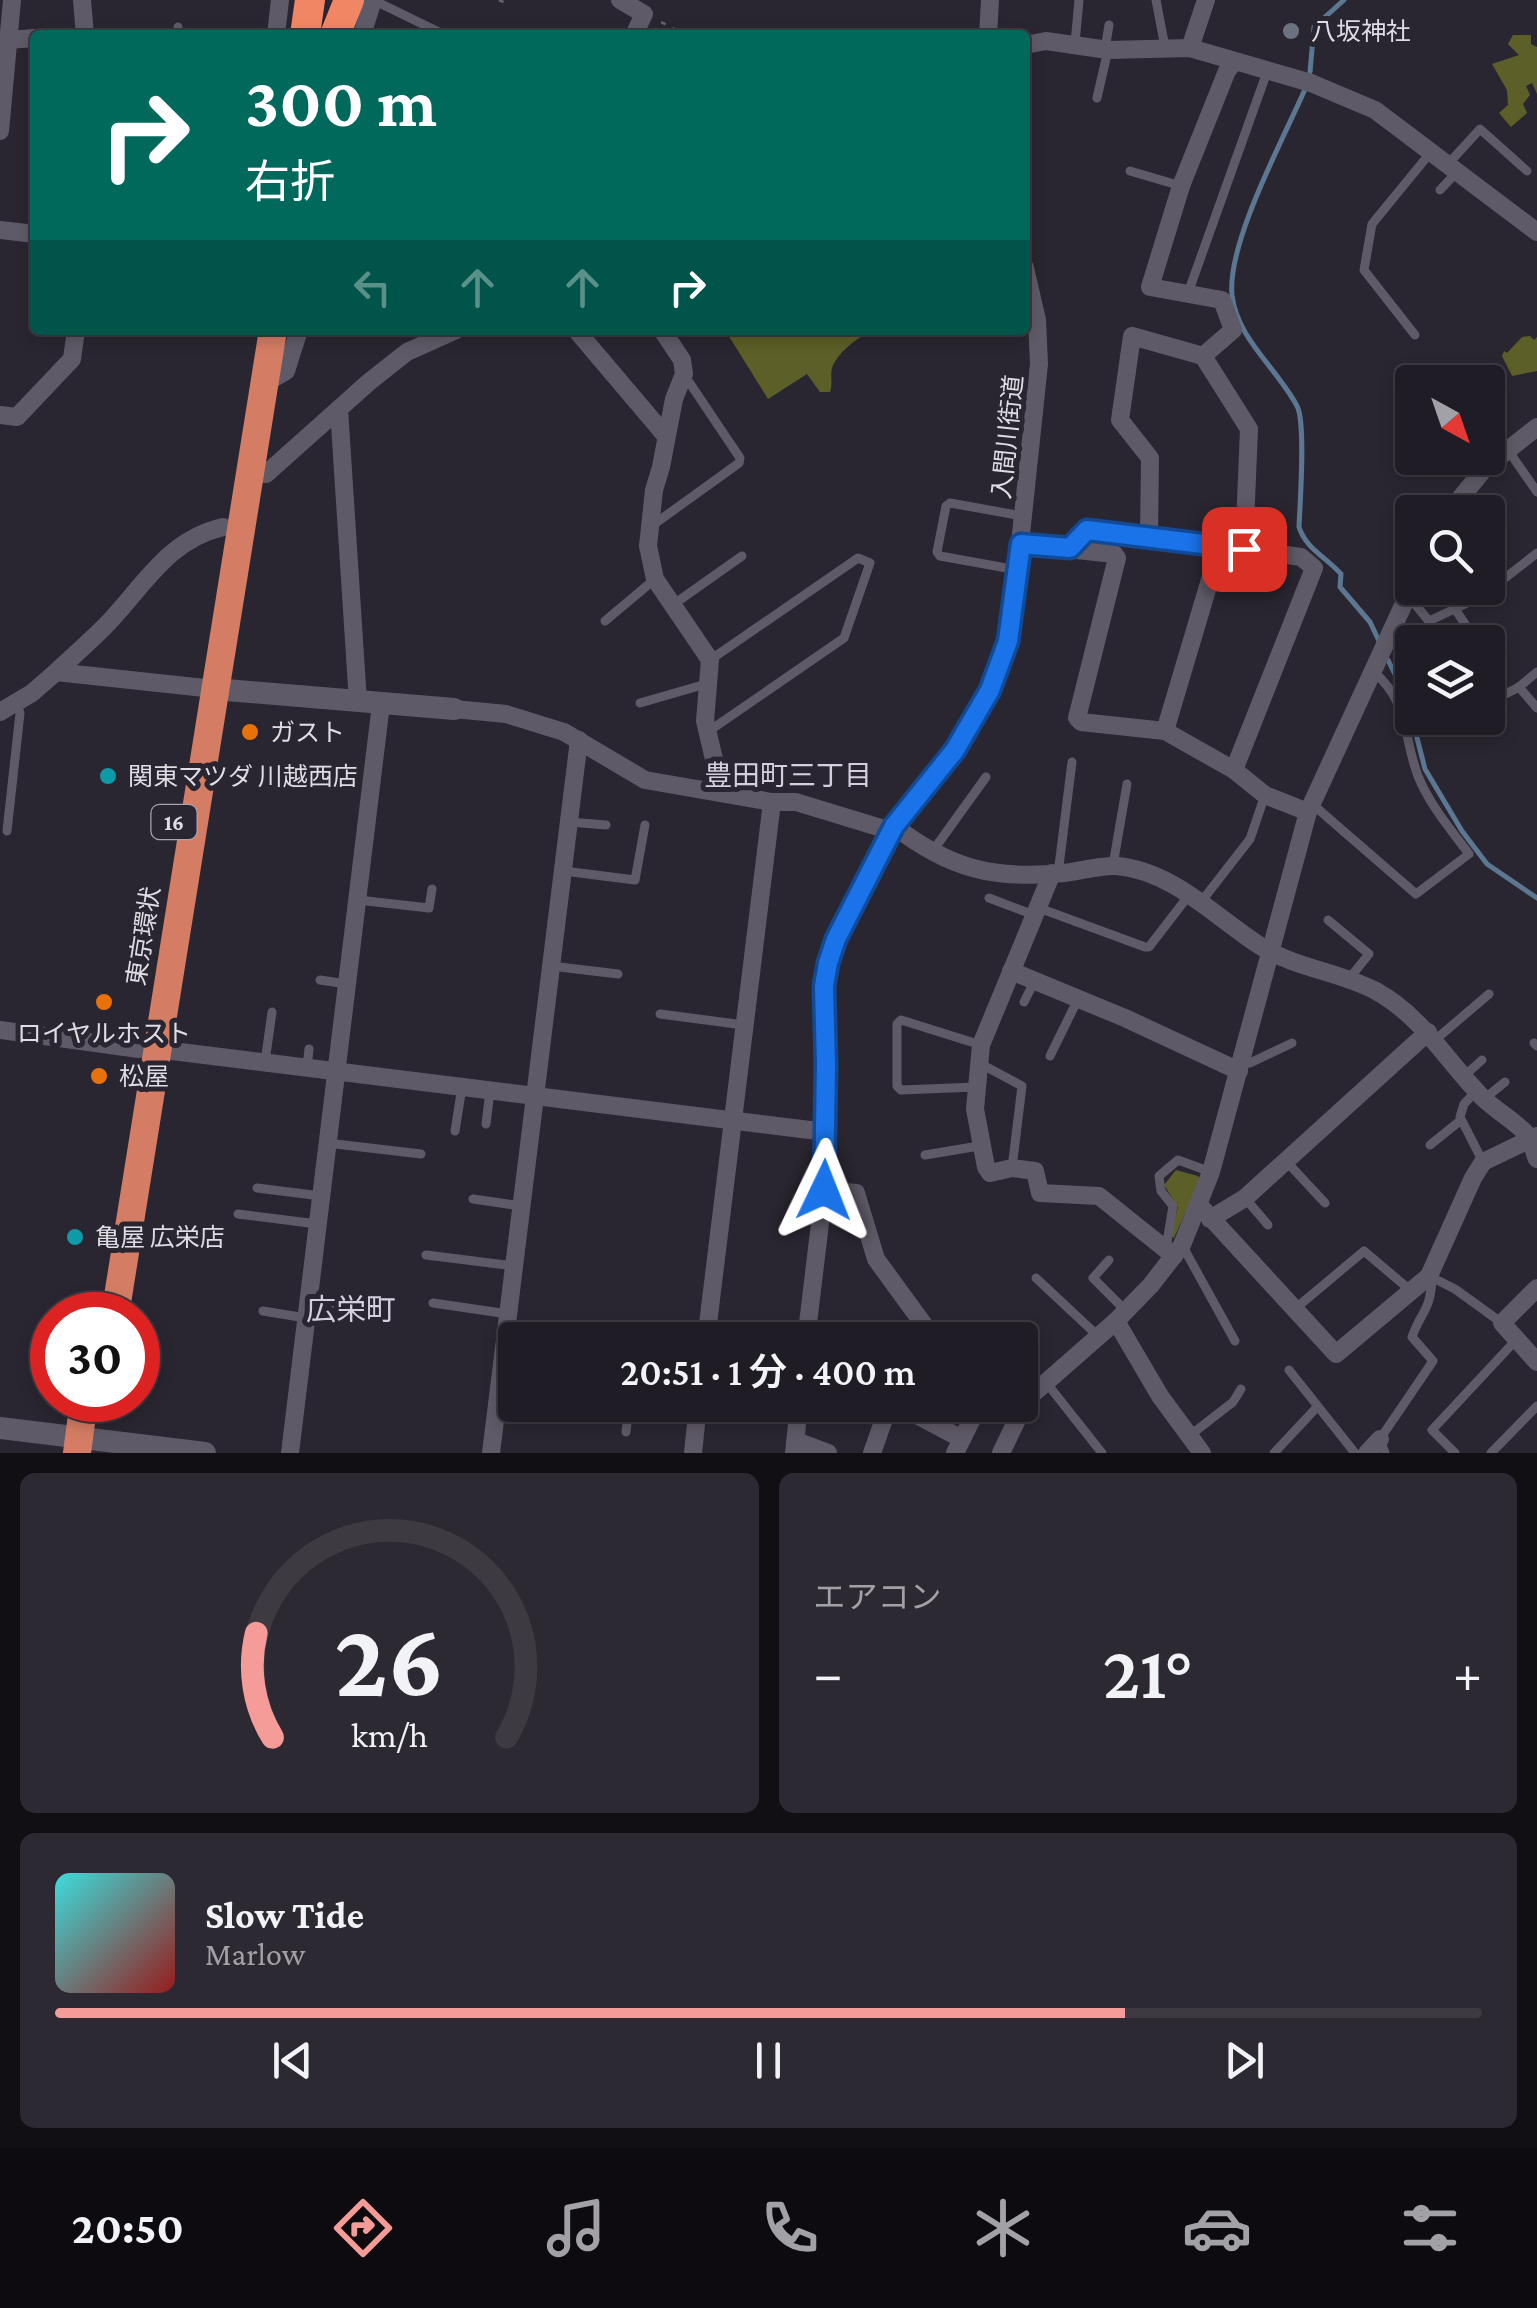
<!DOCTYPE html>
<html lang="ja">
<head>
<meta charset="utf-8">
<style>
	:root { --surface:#201c25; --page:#2d2932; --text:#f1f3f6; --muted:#a2a1a7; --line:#3d3a42; --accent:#f59b98 }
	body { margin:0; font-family:"Crimson Pro","Noto Sans JP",serif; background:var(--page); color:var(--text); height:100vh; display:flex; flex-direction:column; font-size:38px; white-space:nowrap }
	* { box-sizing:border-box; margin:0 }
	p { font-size:32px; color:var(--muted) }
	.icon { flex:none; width:55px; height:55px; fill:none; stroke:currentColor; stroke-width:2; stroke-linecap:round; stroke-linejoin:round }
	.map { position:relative; height:1453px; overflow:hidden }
	.details { display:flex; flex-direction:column; gap:20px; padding:20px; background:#120f14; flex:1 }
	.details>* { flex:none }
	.top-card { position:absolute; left:30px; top:30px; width:1000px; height:305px; border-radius:10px; box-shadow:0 5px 15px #0003,0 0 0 2px var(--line); background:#00695c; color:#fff; overflow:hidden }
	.needle { width:65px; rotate:140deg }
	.controls { position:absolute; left:1395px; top:365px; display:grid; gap:20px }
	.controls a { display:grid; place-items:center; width:110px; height:110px; border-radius:10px; background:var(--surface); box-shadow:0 5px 15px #0003,0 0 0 2px var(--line); font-size:50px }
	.speed { position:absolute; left:30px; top:1292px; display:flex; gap:20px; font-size:50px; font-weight:700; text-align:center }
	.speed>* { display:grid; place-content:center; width:130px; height:130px; border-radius:50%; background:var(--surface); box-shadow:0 5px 15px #0003,0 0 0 2px var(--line); line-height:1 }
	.speed .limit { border:15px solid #d22; background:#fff; color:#111 }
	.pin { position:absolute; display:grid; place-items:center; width:85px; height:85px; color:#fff; margin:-42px; border-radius:20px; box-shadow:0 5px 15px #0006 }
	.me { position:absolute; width:110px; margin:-55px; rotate:2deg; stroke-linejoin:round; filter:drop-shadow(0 0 8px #0008) }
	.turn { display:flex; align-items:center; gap:35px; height:210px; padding:0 50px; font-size:45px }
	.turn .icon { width:130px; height:130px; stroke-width:2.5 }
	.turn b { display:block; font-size:70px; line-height:85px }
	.lanes { display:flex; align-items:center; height:95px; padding:0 50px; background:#0003; justify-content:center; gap:50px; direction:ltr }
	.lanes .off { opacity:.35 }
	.big { font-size:75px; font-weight:600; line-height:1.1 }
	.details .widget { flex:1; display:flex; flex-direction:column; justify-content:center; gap:15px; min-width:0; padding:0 35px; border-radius:15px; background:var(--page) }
	.details .dial { align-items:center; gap:0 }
	.dial svg { height:260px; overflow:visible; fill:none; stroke:var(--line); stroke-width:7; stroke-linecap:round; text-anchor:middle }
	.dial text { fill:var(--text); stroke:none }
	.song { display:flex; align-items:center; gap:30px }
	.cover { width:120px; height:120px; border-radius:15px; background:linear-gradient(135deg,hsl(180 70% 55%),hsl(0 70% 35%)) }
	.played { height:10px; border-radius:5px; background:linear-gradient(90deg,var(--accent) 75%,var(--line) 75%) }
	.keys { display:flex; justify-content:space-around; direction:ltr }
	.heat { display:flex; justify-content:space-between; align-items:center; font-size:55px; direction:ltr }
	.details .tiles { flex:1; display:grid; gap:20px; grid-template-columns:1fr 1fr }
	.widget:last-child { grid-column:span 2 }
	.trip { position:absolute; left:498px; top:1322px; width:540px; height:100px; border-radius:10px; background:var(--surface); box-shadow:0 5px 15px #0003,0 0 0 2px var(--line); font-weight:600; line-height:100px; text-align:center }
	.tabs { display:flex; height:160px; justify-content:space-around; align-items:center; background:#0d0b0f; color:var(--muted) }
	.tabs .icon { width:70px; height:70px }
	.tabs .selected { color:var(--accent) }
	.tabs b { font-size:45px; color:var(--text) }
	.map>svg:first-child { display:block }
	.forest { fill:#5d5f28 }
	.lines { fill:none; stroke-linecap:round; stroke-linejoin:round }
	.stream { stroke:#5b7792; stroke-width:5 }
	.path { stroke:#68646e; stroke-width:2.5; stroke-dasharray:5 8; stroke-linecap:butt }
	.service { stroke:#5f5a67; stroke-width:9 }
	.minor { stroke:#5f5a67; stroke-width:18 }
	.tertiary { stroke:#5f5a67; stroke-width:22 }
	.trunk { stroke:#d47d64; stroke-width:28 }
	.motorway { stroke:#f18664; stroke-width:30 }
	.route-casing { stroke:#114b97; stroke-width:25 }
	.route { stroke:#1a73e8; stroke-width:18 }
	.worship-dot { fill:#6b7280; stroke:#2a2631; stroke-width:4 }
	.food-dot { fill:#e8710a; stroke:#2a2631; stroke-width:4 }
	.culture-dot { fill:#0f9aa8; stroke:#2a2631; stroke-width:4 }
	.labels { text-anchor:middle; stroke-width:10; stroke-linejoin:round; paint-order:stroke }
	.shield { fill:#2a2631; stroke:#a9a5ae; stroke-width:2.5 }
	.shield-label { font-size:22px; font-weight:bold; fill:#dfdce3 }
	.poi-label { font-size:25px; fill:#dfdce3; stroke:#2a2631; text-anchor:start }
	.street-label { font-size:25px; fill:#dfdce3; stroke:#2a2631 }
	.neighbourhood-label { font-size:28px; fill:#d4cfdd; stroke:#2a2631 }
	.quarter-label { font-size:30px; fill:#d4cfdd; stroke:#2a2631 }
</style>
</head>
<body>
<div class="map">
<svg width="1537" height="1453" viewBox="0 0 1537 1453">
	<rect width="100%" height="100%" fill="#2a2631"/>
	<g class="forest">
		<polygon points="1513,35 1531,35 1531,44 1537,47 1537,94 1532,83 1526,86 1530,95 1523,104 1527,113 1511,127 1499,113 1508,105 1507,90 1492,64 1519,55 1508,44"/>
		<path d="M725,330H869L867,334C856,338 836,355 832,368C830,377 833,383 830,392H820L807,374L768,399Z"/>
		<polygon points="1530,336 1534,340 1537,337 1537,371 1512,376 1502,356 1504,351 1507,353 1522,337"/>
		<polygon points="1176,1170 1198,1176 1200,1180 1174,1238 1171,1235 1178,1207 1164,1185"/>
	</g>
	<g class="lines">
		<g class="stream">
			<polyline points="1310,72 1314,27 1344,0"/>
			<path d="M1306,87C1284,138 1227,242 1232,295C1237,339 1277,368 1297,406C1306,422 1300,503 1299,527C1306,549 1326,557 1341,574L1340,587L1370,622L1379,641"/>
			<polyline points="1388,660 1407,699 1425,769 1462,831 1487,864 1537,898"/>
		</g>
		<g class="path">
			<polyline points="499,0 510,5"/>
			<polyline points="661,22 686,35"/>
		</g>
		<g class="service">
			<polyline points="373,0 445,35"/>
			<polyline points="1156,0 1165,47"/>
			<polyline points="177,35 178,27"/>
			<polyline points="1075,43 1079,0"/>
			<polyline points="1105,49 1109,25"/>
			<polyline points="1097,98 1108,50"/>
			<polyline points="1449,163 1480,129 1527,171"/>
			<polyline points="1130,171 1181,186"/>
			<polyline points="1440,190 1456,173"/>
			<polyline points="1188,293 1267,72"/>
			<polyline points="1415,335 1364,270 1372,224 1431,152"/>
			<polyline points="1508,450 1537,492"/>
			<polyline points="653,525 739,463 740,458 685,376"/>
			<polyline points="1071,548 1087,530 1149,536"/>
			<polyline points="1018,570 940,556 937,552 946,506 950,503 1022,516"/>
			<polyline points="1408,596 1429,621 1482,596 1537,553"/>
			<polyline points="674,604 742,556"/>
			<polyline points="1455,609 1467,627"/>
			<polyline points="605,621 655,579"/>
			<polyline points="1429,621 1436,642"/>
			<polyline points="1519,687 1537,708"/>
			<polyline points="640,703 706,684"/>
			<polyline points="1488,703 1519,687 1537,672"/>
			<polyline points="709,731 844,638 870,563 858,558 710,660"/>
			<path d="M1311,803L1416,894L1469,854C1451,830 1429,804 1418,776C1402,734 1410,703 1373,671"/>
			<polyline points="569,822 606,825"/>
			<polyline points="7,831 20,713 16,703"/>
			<polyline points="932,852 986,777"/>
			<polyline points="1113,865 1127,784"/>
			<polyline points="564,871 635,880 645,825"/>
			<polyline points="1058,874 1072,762"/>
			<polyline points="989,898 1034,915"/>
			<polyline points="358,900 429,908 432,889"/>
			<polyline points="1201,902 1250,839 1265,795"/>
			<polyline points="1039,908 1145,947 1149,947 1189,895"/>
			<polyline points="1328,920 1369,954 1348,980"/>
			<polyline points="551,966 618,974"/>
			<polyline points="320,980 347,984"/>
			<polyline points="1024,1002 1034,982"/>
			<polyline points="660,1014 744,1025"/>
			<polyline points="1435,1040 1489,994"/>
			<polyline points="1534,1043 1537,1046"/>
			<polyline points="1050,1056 1078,999"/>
			<polyline points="265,1062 272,1012"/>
			<polyline points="1240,1063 1250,1063 1292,1043"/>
			<polyline points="981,1064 1022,1086 1012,1168"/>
			<polyline points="307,1067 309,1049"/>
			<polyline points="1464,1076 1482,1060"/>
			<polyline points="976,1087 901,1090 897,1086 897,1024 901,1020 981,1045"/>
			<polyline points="1476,1091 1464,1104 1460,1117 1483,1162"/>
			<polyline points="1484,1099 1505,1082"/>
			<polyline points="486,1124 490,1091"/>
			<polyline points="455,1131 462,1087"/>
			<polyline points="327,1143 421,1154"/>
			<polyline points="1430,1145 1461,1120"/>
			<polyline points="925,1155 979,1146"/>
			<polyline points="1286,1161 1325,1203"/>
			<polyline points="257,1188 321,1196"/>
			<polyline points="1245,1198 1268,1225"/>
			<polyline points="473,1199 521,1206"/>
			<polyline points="238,1214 317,1224"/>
			<polyline points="1182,1245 1235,1341"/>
			<polyline points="1166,1248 1173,1206 1161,1191 1159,1176 1178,1160 1211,1172"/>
			<polyline points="426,1255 514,1266"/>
			<polyline points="1109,1260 1093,1278 1126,1311"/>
			<polyline points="1431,1277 1455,1289 1502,1323"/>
			<polyline points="1036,1278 1098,1336"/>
			<polyline points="310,1300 366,1308"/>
			<polyline points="433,1303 508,1314"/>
			<polyline points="1296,1308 1364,1251 1410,1290"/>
			<polyline points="263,1311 306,1318"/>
			<polyline points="1289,1370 1355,1453"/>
			<polyline points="1045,1381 1102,1453"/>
			<polyline points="626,1432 629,1405"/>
			<polyline points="1188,1437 1233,1402 1241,1389"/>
			<polyline points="1274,1453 1317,1407"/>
			<path d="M1385,1453L1380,1439L1433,1361L1412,1337C1421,1311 1431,1311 1432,1277"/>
			<polyline points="1455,1453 1432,1430 1516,1340"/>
			<polyline points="1491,1453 1537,1406"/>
		</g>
		<g class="minor">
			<polyline points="82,0 85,35"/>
			<polyline points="620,0 644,14 634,35"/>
			<polyline points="276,35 280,0"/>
			<polyline points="362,35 373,0"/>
			<polyline points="988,35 990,0"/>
			<polyline points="8,40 35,38"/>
			<polyline points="1025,45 1046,41 1108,50 1190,48 1311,83 1375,110 1537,232"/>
			<polyline points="1190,48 1206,0"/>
			<polyline points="0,131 12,0"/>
			<polyline points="0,230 35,234"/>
			<polyline points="576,330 665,435"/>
			<polyline points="662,330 682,360 684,374 674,399 661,467 654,490 648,546 655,579 710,660 705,721 722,793"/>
			<polyline points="1203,356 1233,330 1222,300 1150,287 1181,186 1227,71 1234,62"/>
			<polyline points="264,384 286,371 299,330"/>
			<polyline points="339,409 358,702"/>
			<polyline points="0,415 17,417 72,359 76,330"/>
			<polyline points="250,473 266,474 369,382 407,352 456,330"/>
			<polyline points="1449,512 1485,468 1537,427"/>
			<polyline points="1021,544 1114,554 1117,558 1077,718 1081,722 1165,731 1234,770 1265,795 1308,812"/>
			<path d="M56,672C73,656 92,640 109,622C145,584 168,540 223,527"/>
			<polyline points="454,709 506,714 564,732 645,780 772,802 796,802 891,831"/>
			<polyline points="0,712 32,693 56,672 214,689"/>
			<polyline points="1165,731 1220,546"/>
			<polyline points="1234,770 1314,568 1301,557 1149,536 1150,458 1120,420 1132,336 1203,356 1249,429 1244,549"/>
			<path d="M894,826C950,869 994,880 1064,873C1081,871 1100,865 1117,866C1174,871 1217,919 1262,947C1296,968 1340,972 1376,991C1423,1017 1447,1062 1483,1098C1496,1111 1519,1123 1530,1138C1534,1143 1533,1152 1537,1159"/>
			<polyline points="1052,873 981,1045 975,1109 986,1167 990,1173 1012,1168 1035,1171 1040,1193 1099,1196 1174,1256"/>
			<polyline points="1011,971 1125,1018 1239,1071"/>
			<polyline points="0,1030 139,1049"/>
			<polyline points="156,1049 826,1132"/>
			<polyline points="824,1190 856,1193 876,1259 935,1340"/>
			<polyline points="1200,1206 1336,1354 1429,1276 1473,1178 1483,1162 1537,1136"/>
			<polyline points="1210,1219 1245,1198 1428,1032"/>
			<polyline points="1537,1288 1502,1323 1537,1362"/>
			<polyline points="1116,1321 1160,1396 1202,1453"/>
			<polyline points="706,1340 772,802"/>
			<polyline points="806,1340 824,1190 826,1064 824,986 827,963 835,939 894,826 974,721 1001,660 1012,619 1039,364 1037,320 1025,268"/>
			<polyline points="898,1405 962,1439"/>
			<polyline points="796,1441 828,1453"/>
			<polyline points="290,1453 381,704"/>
			<polyline points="491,1453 579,740"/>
			<polyline points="693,1453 698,1405"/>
			<polyline points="794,1453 799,1405"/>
			<polyline points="872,1453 889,1405"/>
			<polyline points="955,1453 979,1405"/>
			<polyline points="1001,1453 1027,1399 1116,1321 1151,1285 1182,1245 1211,1172 1308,812 1412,586"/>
			<polyline points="1367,1453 1380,1439"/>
		</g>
		<g class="tertiary">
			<polyline points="214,689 454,709"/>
			<polyline points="0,1428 205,1453"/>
		</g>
		<g class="trunk">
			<polyline points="115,1315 273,330"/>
			<polyline points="77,1453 84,1400"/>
		</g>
		<g class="motorway">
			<polyline points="305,35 310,0"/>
			<polyline points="335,35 349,0"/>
		</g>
	</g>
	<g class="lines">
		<defs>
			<polyline id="route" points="824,1190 826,1064 824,986 828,963 836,939 894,826 955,750 990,690 1008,641 1021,544 1070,548 1087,530 1244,549"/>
		</defs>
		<use href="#route" class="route-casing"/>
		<use href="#route" class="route"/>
	</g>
	<circle class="worship-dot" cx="1291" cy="31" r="10"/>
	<g class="food-dot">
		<circle cx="250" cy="732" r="10"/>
		<circle cx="104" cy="1002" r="10"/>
		<circle cx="99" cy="1076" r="10"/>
	</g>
	<g class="culture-dot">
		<circle cx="108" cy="776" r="10"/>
		<circle cx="75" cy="1237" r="10"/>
	</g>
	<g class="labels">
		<rect class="shield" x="151.5" y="805" width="45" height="34" rx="8"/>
		<g class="shield-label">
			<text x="174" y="830">16</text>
		</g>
		<g class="poi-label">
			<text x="1311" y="40">八坂神社</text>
			<text x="270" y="741">ガスト</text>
			<text x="128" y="785">関東マツダ 川越西店</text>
			<text x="104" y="1042" text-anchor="middle">ロイヤルホスト</text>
			<text x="119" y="1085">松屋</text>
			<text x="95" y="1246">亀屋 広栄店</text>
		</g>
		<g class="street-label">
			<text transform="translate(1007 437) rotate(-84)" y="9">入間川街道</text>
			<text transform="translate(143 936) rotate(-81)" y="9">東京環状</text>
		</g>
		<g class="neighbourhood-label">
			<text x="788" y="785">豊田町三丁目</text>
		</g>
		<g class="quarter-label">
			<text x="351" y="1320">広栄町</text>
		</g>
	</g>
</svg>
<div class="controls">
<a><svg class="needle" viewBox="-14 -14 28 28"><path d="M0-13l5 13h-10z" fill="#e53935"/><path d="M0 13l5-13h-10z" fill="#a2a1a7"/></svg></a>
<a><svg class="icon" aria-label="search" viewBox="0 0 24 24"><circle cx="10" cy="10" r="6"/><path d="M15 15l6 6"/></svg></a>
<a><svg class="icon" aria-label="layers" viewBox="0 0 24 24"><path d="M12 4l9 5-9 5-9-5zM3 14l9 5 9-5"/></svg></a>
</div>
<div class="speed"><div class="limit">30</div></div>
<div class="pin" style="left:1244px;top:549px;background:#d93025"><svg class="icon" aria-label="arrive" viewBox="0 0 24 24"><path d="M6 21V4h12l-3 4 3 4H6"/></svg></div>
<svg class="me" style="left:824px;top:1190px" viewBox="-20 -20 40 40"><path d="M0-17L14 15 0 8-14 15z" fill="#1a73e8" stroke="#fff" stroke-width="4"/></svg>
<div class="trip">20:51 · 1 分 · 400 m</div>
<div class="top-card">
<div class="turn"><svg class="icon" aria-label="right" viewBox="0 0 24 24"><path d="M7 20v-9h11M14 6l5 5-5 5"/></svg><div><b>300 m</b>右折</div></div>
<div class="lanes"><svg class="icon off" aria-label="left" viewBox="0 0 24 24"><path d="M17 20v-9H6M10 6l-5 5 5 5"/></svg><svg class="icon off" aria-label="ahead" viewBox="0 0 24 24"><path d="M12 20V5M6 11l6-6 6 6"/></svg><svg class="icon off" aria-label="ahead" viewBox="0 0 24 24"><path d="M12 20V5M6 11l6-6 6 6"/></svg><svg class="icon" aria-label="right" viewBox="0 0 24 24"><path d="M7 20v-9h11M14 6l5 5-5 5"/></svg></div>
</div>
</div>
<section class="details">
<div class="tiles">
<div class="widget dial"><svg viewBox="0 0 100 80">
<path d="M14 69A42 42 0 1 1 86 69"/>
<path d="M14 69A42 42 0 0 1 9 37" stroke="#f59b98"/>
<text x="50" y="56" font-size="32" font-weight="700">26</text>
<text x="50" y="72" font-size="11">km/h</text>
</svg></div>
<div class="widget"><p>エアコン</p>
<div class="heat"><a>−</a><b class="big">21°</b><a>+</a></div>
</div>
<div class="widget">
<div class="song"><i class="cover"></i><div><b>Slow Tide</b><p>Marlow</p></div></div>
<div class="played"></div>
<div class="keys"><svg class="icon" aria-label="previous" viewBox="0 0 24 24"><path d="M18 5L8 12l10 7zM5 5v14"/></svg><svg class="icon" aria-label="pause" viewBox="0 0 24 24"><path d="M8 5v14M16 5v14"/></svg><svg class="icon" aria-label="next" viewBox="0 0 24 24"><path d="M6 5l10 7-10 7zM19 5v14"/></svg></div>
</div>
</div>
</section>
<nav class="tabs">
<b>20:50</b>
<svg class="icon selected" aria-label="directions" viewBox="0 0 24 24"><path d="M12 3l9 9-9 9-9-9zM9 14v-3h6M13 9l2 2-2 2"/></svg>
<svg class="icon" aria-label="music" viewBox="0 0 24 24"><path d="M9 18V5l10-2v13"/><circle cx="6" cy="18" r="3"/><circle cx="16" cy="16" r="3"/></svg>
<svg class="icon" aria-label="phone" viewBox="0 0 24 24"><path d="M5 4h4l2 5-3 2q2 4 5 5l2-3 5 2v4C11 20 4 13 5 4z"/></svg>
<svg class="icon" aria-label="climate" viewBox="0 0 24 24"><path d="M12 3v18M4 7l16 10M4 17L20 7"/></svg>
<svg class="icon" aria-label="car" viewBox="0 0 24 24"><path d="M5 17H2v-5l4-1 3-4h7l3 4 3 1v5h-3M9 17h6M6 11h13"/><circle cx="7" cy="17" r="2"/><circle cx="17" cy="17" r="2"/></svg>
<svg class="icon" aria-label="filters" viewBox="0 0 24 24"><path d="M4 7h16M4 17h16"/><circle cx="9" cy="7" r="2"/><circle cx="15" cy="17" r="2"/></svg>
</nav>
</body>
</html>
